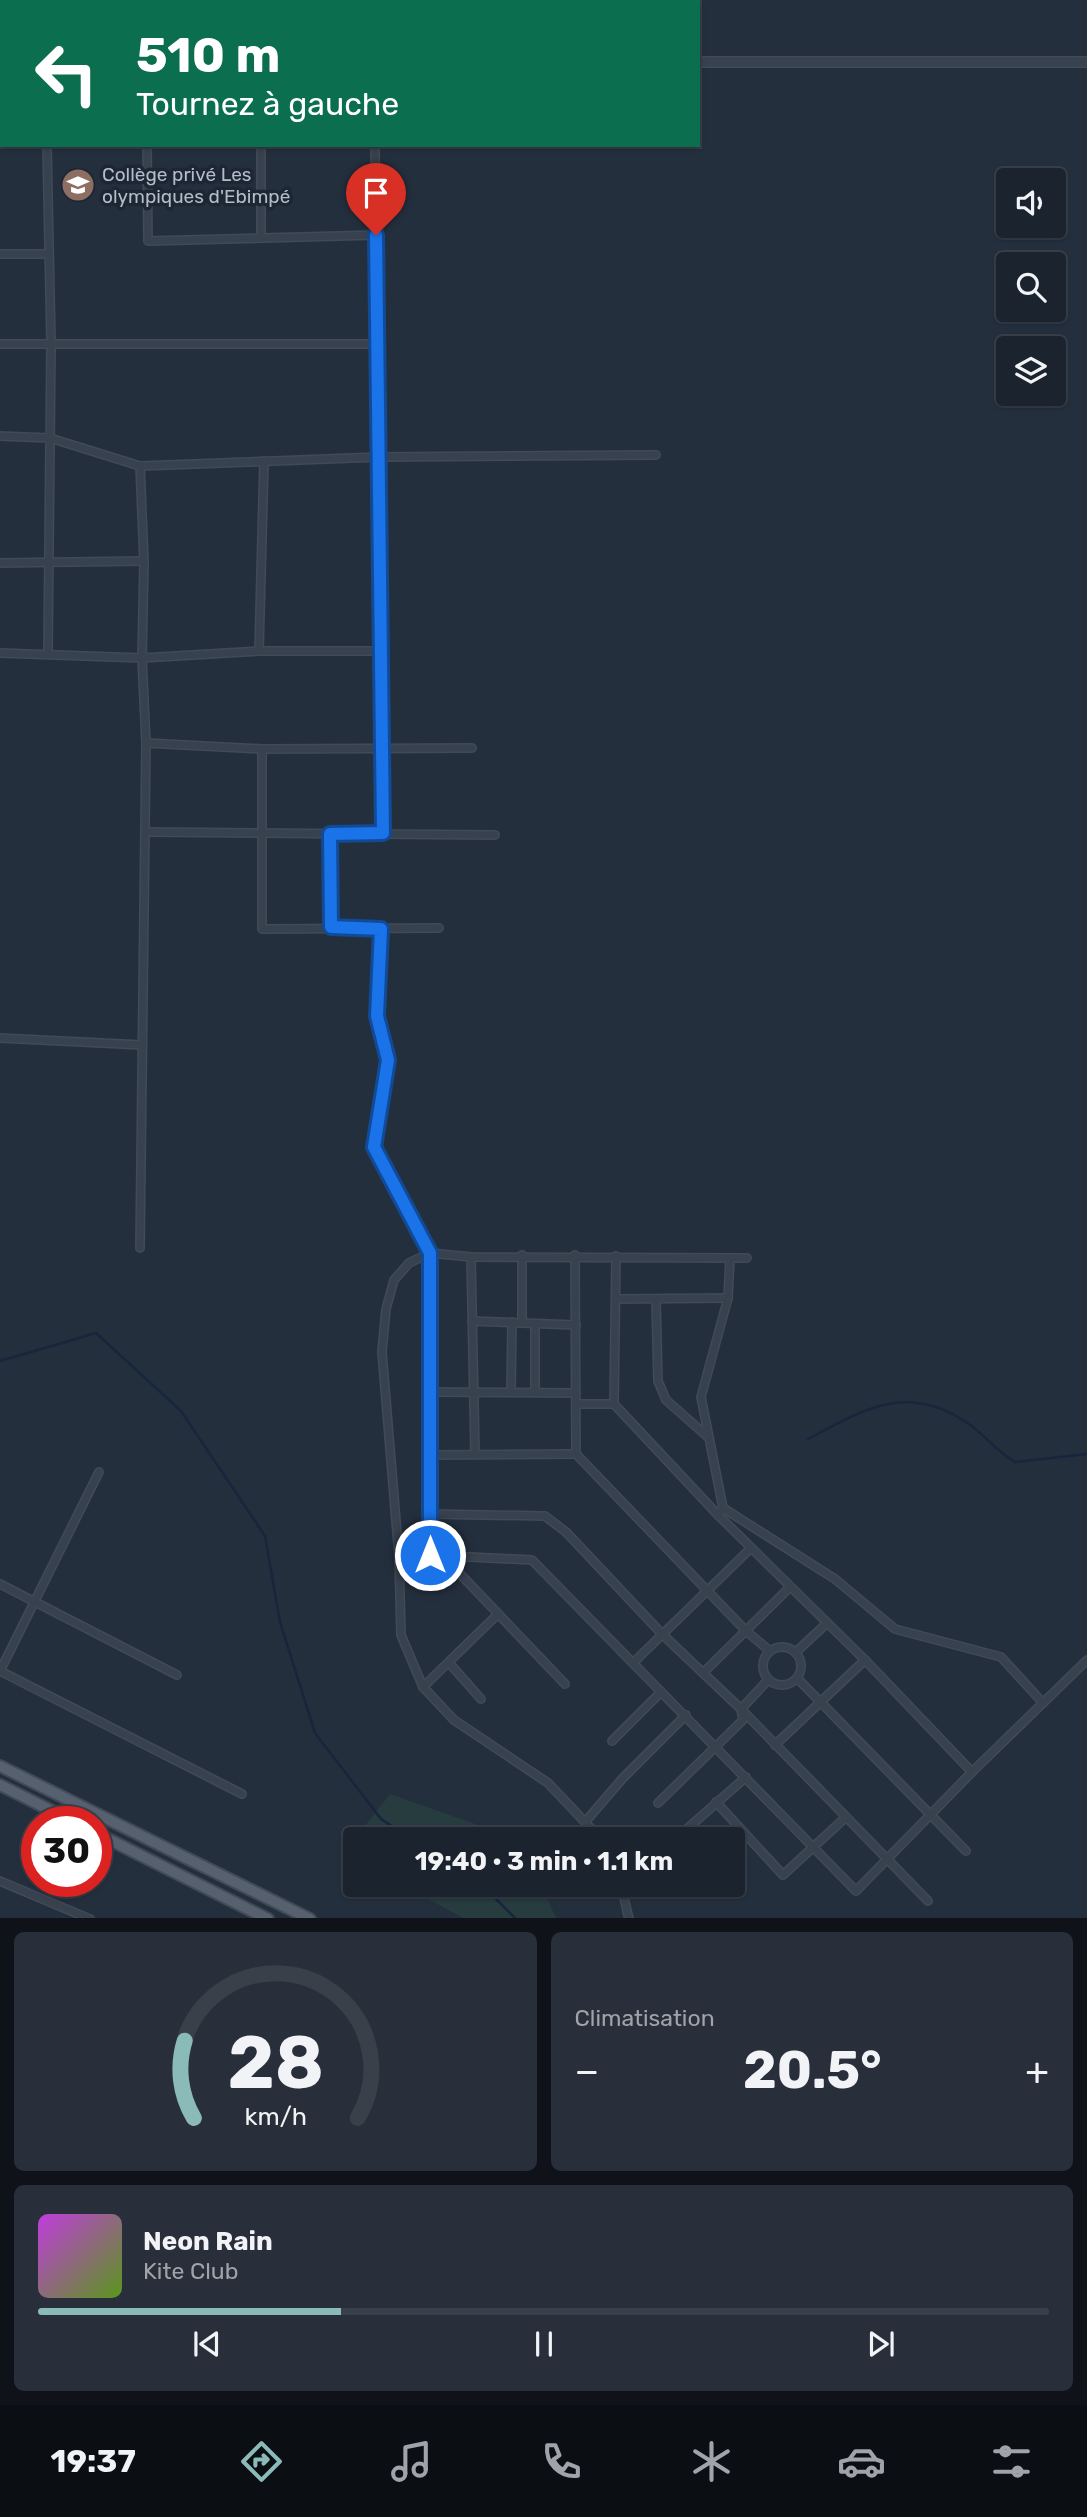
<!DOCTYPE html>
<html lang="fr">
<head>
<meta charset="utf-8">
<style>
	:root { --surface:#1b232e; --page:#282f3a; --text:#f1f3f6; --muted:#a0a4aa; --line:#39404a; --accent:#8bbbb9 }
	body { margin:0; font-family:Rubik,sans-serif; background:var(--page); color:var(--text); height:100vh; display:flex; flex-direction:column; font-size:26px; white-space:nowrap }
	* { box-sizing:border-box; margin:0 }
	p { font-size:23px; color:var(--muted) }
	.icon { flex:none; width:38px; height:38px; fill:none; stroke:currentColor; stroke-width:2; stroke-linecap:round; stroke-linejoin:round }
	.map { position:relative; height:1918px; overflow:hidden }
	.details { display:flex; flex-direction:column; gap:14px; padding:14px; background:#0f1319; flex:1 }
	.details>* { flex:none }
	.top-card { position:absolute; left:0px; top:0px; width:700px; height:147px; box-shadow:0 2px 5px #0004,0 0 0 2px var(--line); background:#0b6e4f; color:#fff; overflow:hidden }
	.buttons { position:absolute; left:996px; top:168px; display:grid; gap:14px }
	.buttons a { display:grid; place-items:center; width:70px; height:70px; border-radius:7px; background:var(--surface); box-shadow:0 2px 5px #0004,0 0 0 2px var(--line); font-size:35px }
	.speed { position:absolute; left:21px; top:1806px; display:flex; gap:14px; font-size:35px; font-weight:700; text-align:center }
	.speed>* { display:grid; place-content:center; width:91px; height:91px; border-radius:50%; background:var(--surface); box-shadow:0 2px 5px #0004,0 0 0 2px var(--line); line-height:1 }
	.speed .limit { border:10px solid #d22; background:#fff; color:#111 }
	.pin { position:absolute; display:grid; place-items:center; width:60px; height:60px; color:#fff; margin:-72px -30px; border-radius:50% 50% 50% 0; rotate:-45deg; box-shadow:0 0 7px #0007 }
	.pin .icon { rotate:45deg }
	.me { position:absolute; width:77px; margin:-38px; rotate:0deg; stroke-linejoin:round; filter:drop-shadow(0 0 5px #0008) }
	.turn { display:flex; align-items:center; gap:24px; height:147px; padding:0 21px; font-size:32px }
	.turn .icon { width:91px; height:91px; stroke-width:2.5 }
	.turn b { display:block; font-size:49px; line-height:60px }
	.big { font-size:52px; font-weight:700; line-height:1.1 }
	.details .card { flex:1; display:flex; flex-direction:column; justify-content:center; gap:10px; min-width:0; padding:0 24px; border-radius:10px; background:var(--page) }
	.details .dial { align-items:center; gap:0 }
	.dial svg { height:182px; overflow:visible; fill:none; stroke:var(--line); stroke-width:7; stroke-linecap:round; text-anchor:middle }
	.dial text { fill:var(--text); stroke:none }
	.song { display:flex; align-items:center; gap:21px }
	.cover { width:84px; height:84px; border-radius:10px; background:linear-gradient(135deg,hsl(290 70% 55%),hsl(90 70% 35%)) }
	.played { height:7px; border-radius:4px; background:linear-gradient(90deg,var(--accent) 30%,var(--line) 30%) }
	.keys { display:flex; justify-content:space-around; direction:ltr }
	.heat { display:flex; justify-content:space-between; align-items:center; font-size:38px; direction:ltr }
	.details .tiles { flex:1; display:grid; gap:14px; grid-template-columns:1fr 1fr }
	.card:last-child { grid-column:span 2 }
	.trip { position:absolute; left:343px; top:1827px; width:402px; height:70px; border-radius:7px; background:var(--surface); box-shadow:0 2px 5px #0004,0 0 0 2px var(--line); font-weight:700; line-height:70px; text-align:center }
	.tab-bar { display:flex; height:112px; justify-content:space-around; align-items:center; background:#0b0e12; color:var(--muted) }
	.tab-bar .icon { width:49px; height:49px }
	.tab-bar .active { color:var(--accent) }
	.tab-bar b { font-size:32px; color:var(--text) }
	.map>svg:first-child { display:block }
	.green { fill:#263c3f }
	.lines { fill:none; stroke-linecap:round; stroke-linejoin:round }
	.stream { stroke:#17263c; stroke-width:2.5 }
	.minor-casing { stroke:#414a57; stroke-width:10 }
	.tertiary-casing { stroke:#414a57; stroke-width:12 }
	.primary-casing { stroke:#414a57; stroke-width:14 }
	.minor { stroke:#38414e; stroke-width:7 }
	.tertiary { stroke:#38414e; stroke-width:9 }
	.primary { stroke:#56606e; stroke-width:10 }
	.route-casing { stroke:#114b97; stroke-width:18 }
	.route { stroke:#1a73e8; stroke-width:12 }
	.labels { text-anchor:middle; stroke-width:7; stroke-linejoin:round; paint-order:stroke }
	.poi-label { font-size:19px; fill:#b4bcc9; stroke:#1d2633; text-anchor:start }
</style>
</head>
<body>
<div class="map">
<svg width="1087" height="1919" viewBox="0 0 1087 1919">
	<rect width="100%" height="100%" fill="#242f3e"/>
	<g class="green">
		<polygon points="390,1794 518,1839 369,1839 361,1831"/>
		<polygon points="411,1885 541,1885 556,1918 463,1918 421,1895"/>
	</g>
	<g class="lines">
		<g class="stream">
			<polyline points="0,1361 96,1333 181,1411 265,1536 280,1622 315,1733 381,1819 412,1839"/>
			<path d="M808,1439C866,1408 909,1382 969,1424C986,1436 997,1452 1015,1462L1087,1454"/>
			<polyline points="482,1885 516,1919"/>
		</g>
		<defs>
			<g id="minor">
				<polyline points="261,0 261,2"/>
				<polyline points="376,2 376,0"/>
				<polyline points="47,145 51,343 48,653"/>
				<polyline points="147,145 148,241 376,235"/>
				<polyline points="261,145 261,236"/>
				<polyline points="375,145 383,833"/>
				<polyline points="0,254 48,254"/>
				<polyline points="0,344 377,344"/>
				<polyline points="0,436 50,438 140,466 379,457 656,455"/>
				<polyline points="140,466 144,561 142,658 146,743 140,1248"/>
				<polyline points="0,563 144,561"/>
				<polyline points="259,651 264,461"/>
				<polyline points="0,653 142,658 259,651 383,651"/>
				<polyline points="146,743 262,749 472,748"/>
				<polyline points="262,749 262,929 439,928"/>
				<polyline points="146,832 495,835"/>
				<polyline points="330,834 331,927"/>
				<polyline points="381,929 377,1016 388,1061 374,1147 430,1253 430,1555"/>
				<polyline points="0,1038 142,1045"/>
				<polyline points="575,1255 576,1454 746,1631 770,1651"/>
				<polyline points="616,1256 614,1404 718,1515 720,1512"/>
				<polyline points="471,1257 475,1453"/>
				<polyline points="730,1258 728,1298 701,1397 723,1508 835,1579 895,1629 1001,1657 1043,1703"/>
				<polyline points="616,1299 728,1298"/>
				<polyline points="656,1300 658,1381 666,1400 708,1437"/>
				<polyline points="472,1321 576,1325"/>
				<polyline points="522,1322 522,1255"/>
				<polyline points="535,1324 535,1392"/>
				<polyline points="429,1392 576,1393"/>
				<polyline points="511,1392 512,1322"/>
				<polyline points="576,1404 614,1404"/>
				<polyline points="430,1455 576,1454"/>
				<polyline points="430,1514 545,1516 566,1532 662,1634 741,1709 928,1901"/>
				<polyline points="718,1515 865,1660 972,1772"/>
				<polyline points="443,1556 565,1684"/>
				<polyline points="399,1557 430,1555 532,1560 856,1891 972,1772 1087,1660"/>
				<polyline points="0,1584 177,1675"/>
				<circle cx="782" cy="1666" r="19"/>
				<polyline points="796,1652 826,1624"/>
				<polyline points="634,1662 750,1549"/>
				<polyline points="450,1664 481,1699"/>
				<polyline points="0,1671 242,1794"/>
				<polyline points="0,1671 99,1472"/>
				<polyline points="703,1673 790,1587"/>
				<polyline points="797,1678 966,1851"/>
				<polyline points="423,1687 498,1614"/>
				<polyline points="612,1741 661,1692"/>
				<polyline points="775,1745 865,1660"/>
				<polyline points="716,1802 783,1875 846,1817"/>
				<polyline points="658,1803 743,1720 741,1709 768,1680"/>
				<polyline points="586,1821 622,1779 686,1715"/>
				<polyline points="688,1828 746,1777"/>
				<polyline points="601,1839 548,1783 454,1720 423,1687 401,1635 399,1557 382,1352 386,1309 394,1280 409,1263 430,1253 471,1257 747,1258"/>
				<polyline points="0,1881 90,1919"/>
				<polyline points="621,1885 629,1919"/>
			</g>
			<g id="tertiary">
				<polyline points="46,0 46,2"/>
				<polyline points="698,62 1087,62"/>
				<polyline points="0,71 2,71"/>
			</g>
			<g id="primary">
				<polyline points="0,1766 310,1919"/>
				<polyline points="0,1785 74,1822"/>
				<polyline points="96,1833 268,1919"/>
			</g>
		</defs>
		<use href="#minor" class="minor-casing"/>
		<use href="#tertiary" class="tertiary-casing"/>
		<use href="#primary" class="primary-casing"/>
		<use href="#minor" class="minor"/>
		<use href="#tertiary" class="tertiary"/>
		<use href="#primary" class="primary"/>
	</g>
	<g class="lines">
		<defs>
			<polyline id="route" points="376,235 383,833 330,834 331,927 381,929 377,1016 388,1060 374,1147 430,1253 430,1555"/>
		</defs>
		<use href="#route" class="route-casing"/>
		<use href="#route" class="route"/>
	</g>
	<defs>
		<symbol id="school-disc" viewBox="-11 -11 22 22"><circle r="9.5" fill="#8d6e63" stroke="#1d2633"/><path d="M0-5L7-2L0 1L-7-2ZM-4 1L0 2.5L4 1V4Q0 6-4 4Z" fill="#fff"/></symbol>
	</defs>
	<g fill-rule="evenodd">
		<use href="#school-disc" x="59" y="166" width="38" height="38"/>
	</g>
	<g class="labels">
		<g class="poi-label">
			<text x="102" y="181">Collège privé Les<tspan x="102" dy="22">olympiques d'Ebimpé</tspan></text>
		</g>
	</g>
</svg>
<div class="buttons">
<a><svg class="icon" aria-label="sound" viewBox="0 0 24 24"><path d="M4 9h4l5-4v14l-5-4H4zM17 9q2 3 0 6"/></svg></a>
<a><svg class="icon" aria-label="search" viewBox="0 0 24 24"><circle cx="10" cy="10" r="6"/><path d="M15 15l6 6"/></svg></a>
<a><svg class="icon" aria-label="layers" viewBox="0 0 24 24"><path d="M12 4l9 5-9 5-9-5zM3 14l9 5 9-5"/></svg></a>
</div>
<div class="speed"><div class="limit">30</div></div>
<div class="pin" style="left:376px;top:235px;background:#d93025"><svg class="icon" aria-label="arrive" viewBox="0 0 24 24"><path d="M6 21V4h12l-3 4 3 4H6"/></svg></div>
<svg class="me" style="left:430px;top:1555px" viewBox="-20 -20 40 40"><circle r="17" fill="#1a73e8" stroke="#fff" stroke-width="3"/><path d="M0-11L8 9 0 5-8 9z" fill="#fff"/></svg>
<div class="trip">19:40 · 3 min · 1.1 km</div>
<div class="top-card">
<div class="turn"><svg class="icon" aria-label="left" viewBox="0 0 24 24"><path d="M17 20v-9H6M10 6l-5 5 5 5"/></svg><div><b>510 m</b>Tournez à gauche</div></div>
</div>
</div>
<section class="details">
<div class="tiles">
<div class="card dial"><svg viewBox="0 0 100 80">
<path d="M14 69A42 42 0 1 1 86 69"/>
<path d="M14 69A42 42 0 0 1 10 35" stroke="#8bbbb9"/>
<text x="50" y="56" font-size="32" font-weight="700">28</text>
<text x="50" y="72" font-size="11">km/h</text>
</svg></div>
<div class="card"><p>Climatisation</p>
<div class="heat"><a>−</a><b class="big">20.5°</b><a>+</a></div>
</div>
<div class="card">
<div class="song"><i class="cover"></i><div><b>Neon Rain</b><p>Kite Club</p></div></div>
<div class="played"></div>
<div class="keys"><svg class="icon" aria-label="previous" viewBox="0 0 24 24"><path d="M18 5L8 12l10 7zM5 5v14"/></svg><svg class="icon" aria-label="pause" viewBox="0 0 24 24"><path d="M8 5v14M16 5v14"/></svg><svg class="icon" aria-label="next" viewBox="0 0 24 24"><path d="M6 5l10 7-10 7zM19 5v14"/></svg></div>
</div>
</div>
</section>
<nav class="tab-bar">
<b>19:37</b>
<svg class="icon active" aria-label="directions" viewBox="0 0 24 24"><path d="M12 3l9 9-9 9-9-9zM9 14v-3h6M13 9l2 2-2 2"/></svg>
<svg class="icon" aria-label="music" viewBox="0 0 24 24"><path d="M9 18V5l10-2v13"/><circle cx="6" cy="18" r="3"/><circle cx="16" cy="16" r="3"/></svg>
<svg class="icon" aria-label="phone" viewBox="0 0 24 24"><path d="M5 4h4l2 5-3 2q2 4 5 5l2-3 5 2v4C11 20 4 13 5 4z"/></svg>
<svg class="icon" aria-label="climate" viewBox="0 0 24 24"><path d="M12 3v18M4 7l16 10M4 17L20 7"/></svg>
<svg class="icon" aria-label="car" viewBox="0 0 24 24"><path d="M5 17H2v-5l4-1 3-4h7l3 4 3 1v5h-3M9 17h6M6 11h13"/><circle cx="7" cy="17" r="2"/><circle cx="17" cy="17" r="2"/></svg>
<svg class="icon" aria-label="filters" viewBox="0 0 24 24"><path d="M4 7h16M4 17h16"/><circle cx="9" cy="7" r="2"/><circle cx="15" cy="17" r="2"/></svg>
</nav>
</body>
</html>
